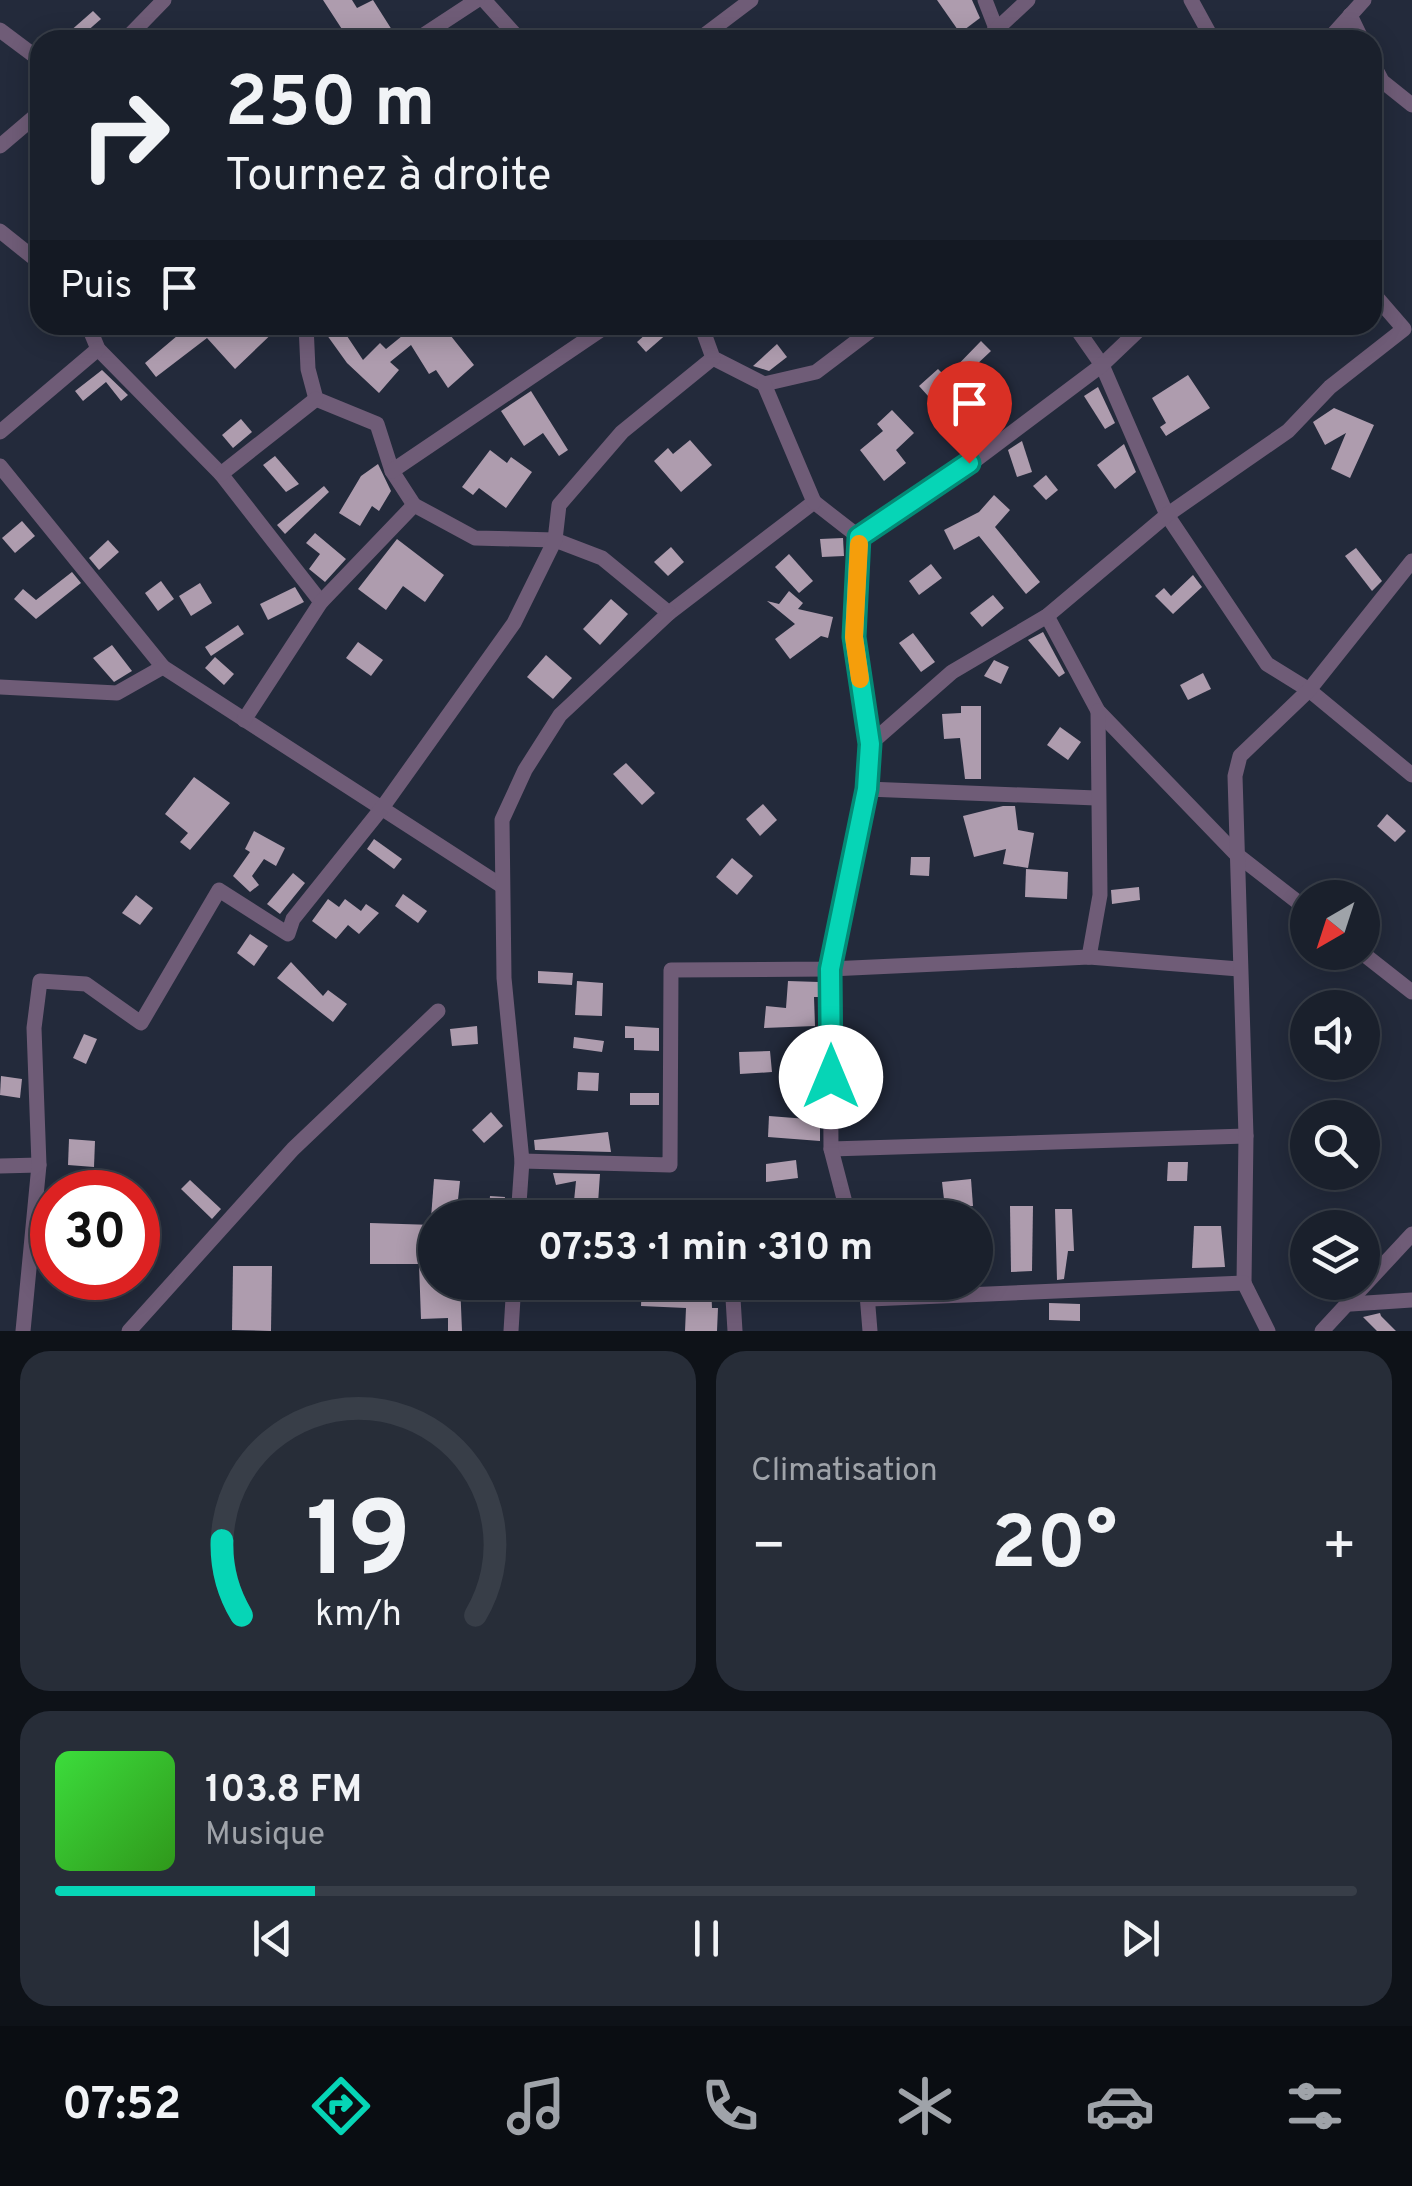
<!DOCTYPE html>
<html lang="fr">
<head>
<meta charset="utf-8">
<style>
	:root { --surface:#1a202c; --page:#272d38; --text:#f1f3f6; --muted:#9fa3a9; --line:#383e48; --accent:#06d5b6 }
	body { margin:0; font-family:Overpass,sans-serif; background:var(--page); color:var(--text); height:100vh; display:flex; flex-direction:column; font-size:38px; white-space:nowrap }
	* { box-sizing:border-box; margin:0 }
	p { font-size:32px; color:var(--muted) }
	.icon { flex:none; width:55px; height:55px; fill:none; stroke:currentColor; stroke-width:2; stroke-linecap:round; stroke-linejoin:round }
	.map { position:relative; height:1331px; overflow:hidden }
	.side { display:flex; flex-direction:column; gap:20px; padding:20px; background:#0e1218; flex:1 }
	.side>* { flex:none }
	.hud { position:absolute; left:30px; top:30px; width:1352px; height:305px; border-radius:30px; box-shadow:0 5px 25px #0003,0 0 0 2px var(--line); background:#1a202c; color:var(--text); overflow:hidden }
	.needle { width:65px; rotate:219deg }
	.buttons { position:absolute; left:1290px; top:880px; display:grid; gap:20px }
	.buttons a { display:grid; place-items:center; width:90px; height:90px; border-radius:50%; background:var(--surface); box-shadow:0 5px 25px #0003,0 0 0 2px var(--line); font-size:50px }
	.speed { position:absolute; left:30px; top:1170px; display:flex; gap:20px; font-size:50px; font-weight:700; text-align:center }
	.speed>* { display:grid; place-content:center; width:130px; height:130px; border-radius:50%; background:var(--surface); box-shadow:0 5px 25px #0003,0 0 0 2px var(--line); line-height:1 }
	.speed .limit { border:15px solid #d22; background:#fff; color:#111 }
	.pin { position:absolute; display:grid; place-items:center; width:85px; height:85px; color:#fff; margin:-102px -42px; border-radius:50% 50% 50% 0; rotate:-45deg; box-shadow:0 0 10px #0007 }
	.pin .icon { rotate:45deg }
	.me { position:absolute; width:110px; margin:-55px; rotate:0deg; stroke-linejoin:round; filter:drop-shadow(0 0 8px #0008) }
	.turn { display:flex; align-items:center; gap:35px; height:210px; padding:0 30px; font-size:45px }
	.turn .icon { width:130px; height:130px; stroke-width:2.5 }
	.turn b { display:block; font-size:70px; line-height:85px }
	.then { display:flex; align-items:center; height:95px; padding:0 30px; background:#0003; gap:20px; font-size:38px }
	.big { font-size:75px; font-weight:700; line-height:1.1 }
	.side .card { flex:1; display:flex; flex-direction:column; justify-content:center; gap:15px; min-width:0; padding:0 35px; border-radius:30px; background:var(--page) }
	.side .dial { align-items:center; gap:0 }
	.dial svg { height:260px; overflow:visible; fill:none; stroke:var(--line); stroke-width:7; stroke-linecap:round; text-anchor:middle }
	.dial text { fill:var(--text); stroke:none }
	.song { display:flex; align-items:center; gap:30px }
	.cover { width:120px; height:120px; border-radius:15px; background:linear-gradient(135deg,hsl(120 70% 55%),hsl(110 70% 35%)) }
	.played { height:10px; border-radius:5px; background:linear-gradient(90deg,var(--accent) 20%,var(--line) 20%) }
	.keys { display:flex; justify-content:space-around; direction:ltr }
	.heat { display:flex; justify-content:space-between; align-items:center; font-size:55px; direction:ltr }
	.side .tiles { flex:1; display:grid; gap:20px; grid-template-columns:1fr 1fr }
	.card:last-child { grid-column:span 2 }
	.trip { position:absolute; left:418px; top:1200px; width:575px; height:100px; border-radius:50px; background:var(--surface); box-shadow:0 5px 25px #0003,0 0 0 2px var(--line); font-weight:700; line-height:100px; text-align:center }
	.tab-bar { display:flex; height:160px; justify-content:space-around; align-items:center; background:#0a0d12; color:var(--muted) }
	.tab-bar .icon { width:70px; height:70px }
	.tab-bar .selected { color:var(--accent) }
	.tab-bar b { font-size:45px; color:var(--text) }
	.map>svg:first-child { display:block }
	.building { fill:#ae9cae }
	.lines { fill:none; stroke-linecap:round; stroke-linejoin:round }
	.minor { stroke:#6f5c77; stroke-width:15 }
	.route-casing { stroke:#048a76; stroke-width:25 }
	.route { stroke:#06d5b6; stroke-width:18 }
	.slow { stroke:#f59e0b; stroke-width:18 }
</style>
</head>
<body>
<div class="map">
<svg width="1412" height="1331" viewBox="0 0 1412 1331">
	<rect width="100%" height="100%" fill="#232a3b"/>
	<g class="building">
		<polygon points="323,0 352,0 357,8 373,0 392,30 376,40 349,40"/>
		<polygon points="937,0 972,0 980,18 960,33"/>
		<polygon points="93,11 101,19 77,40 60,40"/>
		<polygon points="190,325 281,325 235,369 207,338 156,377 145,363"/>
		<polygon points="333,325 369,325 347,336 363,360 380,343 386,349 402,336 395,325 421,325 429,337 443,326 474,365 448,388 436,370 429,374 411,345 390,362 399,370 379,393 347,363 324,331"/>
		<polygon points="656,325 677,325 646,352 637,342"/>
		<polygon points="981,341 991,351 974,367 1010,405 982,427 973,418 959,430 919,386 938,369 946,377"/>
		<polygon points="777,344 787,357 769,371 753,366"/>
		<polygon points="102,370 128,395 121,401 106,382 83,401 75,391"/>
		<polygon points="1188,375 1210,408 1166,436 1160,427 1166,423 1152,398"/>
		<polygon points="1098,387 1115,423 1105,429 1084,396"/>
		<polygon points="531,391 568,450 559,456 543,433 524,446 501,411"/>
		<polygon points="1334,408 1374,425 1350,478 1331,469 1346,433 1325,445 1313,422"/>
		<polygon points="892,410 914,433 896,450 906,463 884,481 860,450 883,431 877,424"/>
		<polygon points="241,419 252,432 233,448 222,435"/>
		<polygon points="690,440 712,465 681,492 654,461 668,448 673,454"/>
		<polygon points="1022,441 1032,472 1017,477 1008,450"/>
		<polygon points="1124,444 1136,472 1115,489 1097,465"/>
		<polygon points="490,450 507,463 511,457 532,472 506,508 479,488 473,495 462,487"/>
		<polygon points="275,456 299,484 286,492 263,465"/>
		<polygon points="378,464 391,491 379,511 372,506 360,526 339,513 361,476"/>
		<polygon points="1046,475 1058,490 1046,500 1033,486"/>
		<polygon points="324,486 329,492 285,534 277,525"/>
		<polygon points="994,495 1010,510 995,527 1040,582 1026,594 979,536 954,550 944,530 979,512"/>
		<polygon points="22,521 35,536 15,553 2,538"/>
		<polygon points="315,533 346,559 325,582 309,569 320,554 306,543"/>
		<polygon points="843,538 844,556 822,557 820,539"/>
		<polygon points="397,539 444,575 425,602 403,586 386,610 358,589"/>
		<polygon points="108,540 119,552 99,570 89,558"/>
		<polygon points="671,547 684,562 668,576 654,562"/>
		<polygon points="1356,548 1382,581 1372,591 1345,556"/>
		<polygon points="789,554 813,581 799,593 775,567"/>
		<polygon points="931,564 942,578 919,595 909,581"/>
		<polygon points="72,572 81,583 36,619 14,599 23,589 36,600"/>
		<polygon points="1193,575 1202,587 1173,614 1155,596 1164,588 1171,596"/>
		<polygon points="161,581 174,599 158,611 145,593"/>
		<polygon points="200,583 212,603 191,616 179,596"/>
		<polygon points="295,587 304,602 268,620 260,604"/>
		<polygon points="789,591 803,603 798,609 833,617 828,638 821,636 790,659 775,639 795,624 767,601 779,604"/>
		<polygon points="993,595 1004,608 982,627 970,613"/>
		<polygon points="611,599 628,614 600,645 583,629"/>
		<polygon points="238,625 244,634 211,656 205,647"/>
		<polygon points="1043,632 1065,673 1059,677 1028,640"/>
		<polygon points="913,633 935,662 921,672 899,643"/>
		<polygon points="358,642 383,660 371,676 346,658"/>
		<polygon points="112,645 132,671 114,682 93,658"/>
		<polygon points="546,655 572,678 553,699 527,677"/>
		<polygon points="215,657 234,674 224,685 205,668"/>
		<polygon points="994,660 1009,667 1001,684 984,676"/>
		<polygon points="1203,673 1211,689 1188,700 1180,685"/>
		<polygon points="961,706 981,706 981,779 965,779 960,738 944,739 942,714 961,713"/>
		<polygon points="1060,727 1081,742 1068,760 1047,745"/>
		<polygon points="626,763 655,793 642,805 613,774"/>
		<polygon points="194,777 230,803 190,850 180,842 188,833 165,814"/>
		<polygon points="763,804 777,820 760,836 746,819"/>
		<polygon points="1003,806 1015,806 1018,830 1034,833 1028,868 1003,864 1006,849 974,857 963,816"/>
		<polygon points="1387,814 1406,831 1395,842 1377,826"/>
		<polygon points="254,831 285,848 276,866 264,859 252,876 259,885 250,892 233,876 250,852 245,849"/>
		<polygon points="374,839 402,859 394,869 367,849"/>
		<polygon points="911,857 930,857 929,876 910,875"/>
		<polygon points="732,858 753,876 737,895 716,877"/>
		<polygon points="1026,869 1068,872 1067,899 1025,897"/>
		<polygon points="293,873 305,883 280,914 267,904"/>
		<polygon points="1139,887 1140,900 1112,904 1111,890"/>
		<polygon points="403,894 427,911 418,923 395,906"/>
		<polygon points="136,895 153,908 140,925 122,913"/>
		<polygon points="328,899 339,907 345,899 361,911 366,904 379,913 359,934 348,925 336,939 312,921"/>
		<polygon points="250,934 268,946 254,966 237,953"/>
		<polygon points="291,962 323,996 328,990 347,1004 333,1022 277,978"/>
		<polygon points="538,971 573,973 572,985 538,983"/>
		<polygon points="577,981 603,983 602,1016 575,1015"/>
		<polygon points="788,981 819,982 819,997 814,997 815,1026 764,1028 766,1006 786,1008"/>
		<polygon points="477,1026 478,1044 452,1046 450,1029"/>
		<polygon points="625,1026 659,1028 659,1051 634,1050 634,1038 625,1038"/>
		<polygon points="84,1034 97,1039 86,1064 73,1058"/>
		<polygon points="574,1037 604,1041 602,1052 573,1048"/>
		<polygon points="770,1051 772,1072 740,1074 739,1052"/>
		<polygon points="578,1072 599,1073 598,1091 577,1090"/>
		<polygon points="1,1076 22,1079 20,1098 0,1095"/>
		<rect x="630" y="1093" width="29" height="12"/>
		<polygon points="491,1112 503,1126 484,1143 472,1130"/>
		<polygon points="769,1116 820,1120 820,1141 768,1137"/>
		<polygon points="608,1132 611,1152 535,1150 534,1140"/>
		<polygon points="69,1139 95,1141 94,1167 68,1165"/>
		<polygon points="796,1160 798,1178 766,1182 766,1164"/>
		<polygon points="1168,1162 1188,1162 1187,1181 1167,1181"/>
		<polygon points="553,1173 600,1174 598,1203 574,1201 576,1181 556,1185"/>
		<polygon points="434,1179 460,1181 456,1218 431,1218"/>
		<polygon points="971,1179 973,1206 945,1208 942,1182"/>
		<polygon points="190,1180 221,1209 212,1219 181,1189"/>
		<polygon points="490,1196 505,1197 503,1218 488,1218"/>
		<polygon points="1010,1206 1033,1206 1032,1271 1011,1272"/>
		<polygon points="1055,1209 1072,1209 1074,1251 1068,1251 1064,1279 1057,1280"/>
		<polygon points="370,1223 434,1225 433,1277 435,1282 460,1282 462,1331 448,1331 448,1318 421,1319 419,1264 370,1264"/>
		<polygon points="1194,1226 1221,1226 1225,1267 1192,1268"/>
		<polygon points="233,1266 272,1266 271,1331 232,1330"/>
		<polygon points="642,1282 711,1285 712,1308 718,1308 717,1331 685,1331 686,1308 641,1306"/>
		<polygon points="1049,1303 1080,1304 1080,1321 1049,1320"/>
		<polygon points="1380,1313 1381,1316 1396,1331 1377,1331 1363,1317"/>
	</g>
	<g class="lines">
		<g class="minor">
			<polyline points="484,0 520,40"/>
			<polyline points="985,0 997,31"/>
			<polyline points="1191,0 1213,40"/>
			<polyline points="1350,15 1362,40"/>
			<polyline points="0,30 40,60"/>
			<polyline points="125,40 164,0"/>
			<polyline points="416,40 477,0"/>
			<polyline points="698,40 751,0"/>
			<polyline points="985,40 1028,0"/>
			<polyline points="1328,40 1364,0"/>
			<polyline points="1372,62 1382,81 1412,105"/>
			<polyline points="0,146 40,112"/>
			<polyline points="0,231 40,263"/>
			<polyline points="88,325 98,349 221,474 321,602"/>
			<polyline points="306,325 308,369 316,399 377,424 392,471 414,505 475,538 555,540 602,558 669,613 814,502 859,537"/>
			<polyline points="701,325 713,358 764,384 816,372 878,325"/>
			<polyline points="1074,325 1102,365 1167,515 1267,664 1309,690 1412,775"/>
			<polyline points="764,384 814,502"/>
			<polyline points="0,432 98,349"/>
			<polyline points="0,466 163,667 502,886"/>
			<polyline points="392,471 608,325"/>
			<polyline points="221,474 316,399"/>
			<polyline points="1047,616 1098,711 1236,854 1308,910"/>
			<polyline points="0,687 117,693 163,667"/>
			<polyline points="244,720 321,602 414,505"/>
			<polyline points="870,744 952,672 1047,616 1167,515 1288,431 1330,387 1404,329 1372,292"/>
			<polyline points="867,789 1096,798"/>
			<polyline points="1361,952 1412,992"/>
			<polyline points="1089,957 1100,895 1098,711"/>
			<polyline points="831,1149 1246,1136"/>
			<polyline points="522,1161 670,1165 671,970 830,969 1089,957 1239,969"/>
			<polyline points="0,1166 39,1165"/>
			<polyline points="518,1218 522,1161 504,978 502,820 525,770 560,715 669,613"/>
			<polyline points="849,1218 831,1149 830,969 867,789 870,744 854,637 859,537 941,486 1102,365 1144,325"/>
			<polyline points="732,1282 735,1331"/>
			<polyline points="866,1282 870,1331"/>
			<polyline points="1244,1283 1246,1136 1235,776 1240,756 1309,690 1412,561"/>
			<polyline points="870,1299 1244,1283 1268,1331"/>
			<polyline points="1351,1304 1412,1300"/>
			<polyline points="23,1331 39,1165 34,1028 40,981 86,984 141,1023 219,890 288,934 293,919 382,808 514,623 555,540 559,505 622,432 713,358"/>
			<polyline points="129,1331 293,1149 438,1011"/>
			<polyline points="511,1331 514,1282"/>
			<polyline points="1322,1331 1412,1234"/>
		</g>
	</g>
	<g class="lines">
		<defs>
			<polyline id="route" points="831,1077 830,969 867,789 870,744 854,637 859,537 969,463"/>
		</defs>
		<use href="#route" class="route-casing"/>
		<use href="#route" class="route"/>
		<polyline class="slow" points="859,544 854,637 860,679"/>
	</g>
</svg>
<div class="buttons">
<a><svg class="needle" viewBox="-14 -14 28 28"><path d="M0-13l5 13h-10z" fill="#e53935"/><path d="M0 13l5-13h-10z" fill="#9fa3a9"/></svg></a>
<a><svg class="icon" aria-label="sound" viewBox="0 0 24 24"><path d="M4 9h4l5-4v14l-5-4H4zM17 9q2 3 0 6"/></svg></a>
<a><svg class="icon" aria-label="search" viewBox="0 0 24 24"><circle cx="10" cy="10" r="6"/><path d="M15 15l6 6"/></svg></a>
<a><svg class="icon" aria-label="layers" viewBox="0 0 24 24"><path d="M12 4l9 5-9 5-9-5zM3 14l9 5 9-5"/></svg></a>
</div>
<div class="speed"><div class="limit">30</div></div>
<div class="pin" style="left:969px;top:463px;background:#d93025"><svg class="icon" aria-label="arrive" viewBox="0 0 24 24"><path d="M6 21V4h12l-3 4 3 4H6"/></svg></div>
<svg class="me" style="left:831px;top:1077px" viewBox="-20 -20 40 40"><circle r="19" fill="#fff"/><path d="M0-13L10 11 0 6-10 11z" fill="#06d5b6"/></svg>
<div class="trip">07:53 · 1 min · 310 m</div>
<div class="hud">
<div class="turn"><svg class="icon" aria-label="right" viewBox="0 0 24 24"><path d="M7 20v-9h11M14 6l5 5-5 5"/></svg><div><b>250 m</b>Tournez à droite</div></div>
<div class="then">Puis<svg class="icon" aria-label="arrive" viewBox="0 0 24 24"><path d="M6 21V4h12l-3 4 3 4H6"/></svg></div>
</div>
</div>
<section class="side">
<div class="tiles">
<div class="card dial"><svg viewBox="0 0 100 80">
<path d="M14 69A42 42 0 1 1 86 69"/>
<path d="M14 69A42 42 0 0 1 8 46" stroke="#06d5b6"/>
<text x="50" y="56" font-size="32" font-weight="700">19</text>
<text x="50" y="72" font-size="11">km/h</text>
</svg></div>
<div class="card"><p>Climatisation</p>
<div class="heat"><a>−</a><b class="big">20°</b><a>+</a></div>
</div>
<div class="card">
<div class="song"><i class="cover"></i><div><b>103.8 FM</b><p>Musique</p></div></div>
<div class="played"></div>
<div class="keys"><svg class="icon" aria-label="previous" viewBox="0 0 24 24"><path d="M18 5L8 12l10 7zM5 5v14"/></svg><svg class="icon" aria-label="pause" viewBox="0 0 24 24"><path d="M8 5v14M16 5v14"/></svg><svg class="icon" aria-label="next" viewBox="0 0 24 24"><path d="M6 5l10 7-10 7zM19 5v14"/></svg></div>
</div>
</div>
</section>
<nav class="tab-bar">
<b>07:52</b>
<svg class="icon selected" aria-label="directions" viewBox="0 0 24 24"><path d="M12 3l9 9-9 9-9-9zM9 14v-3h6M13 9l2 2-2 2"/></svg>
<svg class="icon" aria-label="music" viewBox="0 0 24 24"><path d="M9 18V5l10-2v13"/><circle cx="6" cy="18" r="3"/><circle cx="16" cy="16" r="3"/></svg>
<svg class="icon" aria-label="phone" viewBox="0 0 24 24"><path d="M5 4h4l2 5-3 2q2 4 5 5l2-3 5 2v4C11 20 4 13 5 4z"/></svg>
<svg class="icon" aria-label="climate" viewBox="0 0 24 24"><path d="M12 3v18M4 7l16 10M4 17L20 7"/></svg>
<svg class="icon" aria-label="car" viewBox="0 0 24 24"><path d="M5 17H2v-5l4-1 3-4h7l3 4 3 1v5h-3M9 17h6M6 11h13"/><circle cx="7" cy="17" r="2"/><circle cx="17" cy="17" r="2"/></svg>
<svg class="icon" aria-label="filters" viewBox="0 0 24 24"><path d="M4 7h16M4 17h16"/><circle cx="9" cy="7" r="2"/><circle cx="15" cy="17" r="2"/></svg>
</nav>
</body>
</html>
